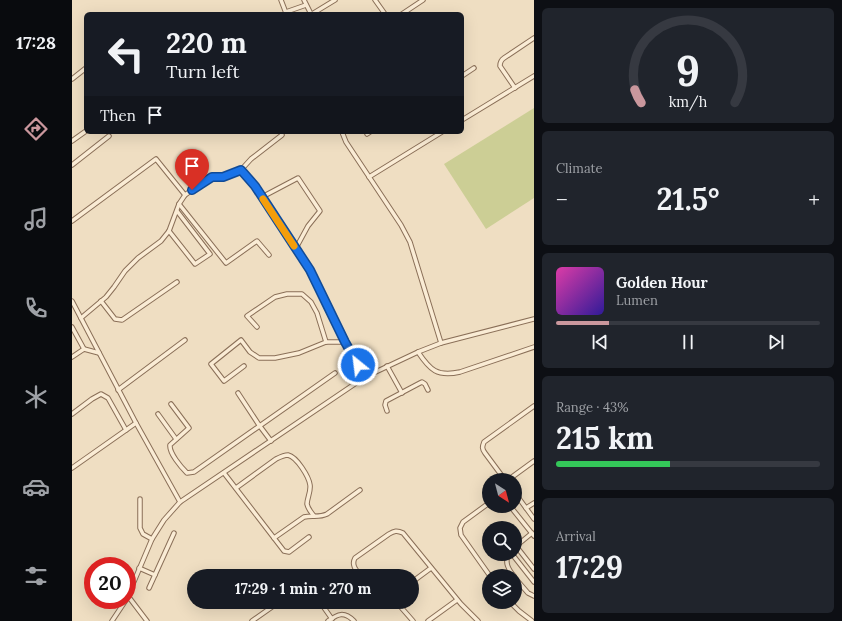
<!DOCTYPE html>
<html lang="en">
<head>
<meta charset="utf-8">
<style>
	:root { --surface:#171b24; --page:#20242c; --text:#f1f3f6; --muted:#9ea1a6; --line:#363941; --accent:#ca979d }
	body { margin:0; font-family:Lora,serif; background:var(--page); color:var(--text); height:100vh; display:flex; flex-direction:column; font-size:15px; white-space:nowrap }
	* { box-sizing:border-box; margin:0 }
	p { font-size:13px; color:var(--muted) }
	.icon { flex:none; width:22px; height:22px; fill:none; stroke:currentColor; stroke-width:2; stroke-linecap:round; stroke-linejoin:round }
	.map { position:relative; flex:1; overflow:hidden }
	.details { display:flex; flex-direction:column; gap:8px; padding:8px; background:#0d0f14; width:308px }
	.details>* { flex:none }
	.guide { position:absolute; left:12px; top:12px; width:380px; height:122px; border-radius:6px; box-shadow:0 4px 16px #0002; background:#171b24; color:var(--text); overflow:hidden }
	.needle { width:26px; rotate:144deg }
	.controls { position:absolute; left:410px; top:473px; display:grid; gap:8px }
	.controls a { display:grid; place-items:center; width:40px; height:40px; border-radius:50%; background:var(--surface); box-shadow:0 4px 16px #0002; font-size:20px }
	.speed { position:absolute; left:12px; top:557px; display:flex; gap:8px; font-size:20px; font-weight:700; text-align:center }
	.speed>* { display:grid; place-content:center; width:52px; height:52px; border-radius:50%; background:var(--surface); box-shadow:0 4px 16px #0002; line-height:1 }
	.speed .limit { border:6px solid #d22; background:#fff; color:#111 }
	.pin { position:absolute; display:grid; place-items:center; width:34px; height:34px; color:#fff; margin:-41px -17px; border-radius:50% 50% 50% 0; rotate:-45deg; box-shadow:0 0 4px #0007 }
	.pin .icon { rotate:45deg }
	.me { position:absolute; width:44px; margin:-22px; rotate:331deg; stroke-linejoin:round; filter:drop-shadow(0 0 3px #0008) }
	.turn { display:flex; align-items:center; gap:14px; height:84px; padding:0 16px; font-size:18px }
	.turn .icon { width:52px; height:52px; stroke-width:2.5 }
	.turn b { display:block; font-size:28px; line-height:34px }
	.then { display:flex; align-items:center; height:38px; padding:0 16px; background:#0003; gap:8px; font-size:15px }
	.big { font-size:30px; font-weight:700; line-height:1.1 }
	.details .card { flex:1; display:flex; flex-direction:column; justify-content:center; gap:6px; min-width:0; padding:0 14px; border-radius:6px; background:var(--page) }
	.details .dial { align-items:center; gap:0 }
	.dial svg { height:104px; overflow:visible; fill:none; stroke:var(--line); stroke-width:7; stroke-linecap:round; text-anchor:middle }
	.dial text { fill:var(--text); stroke:none }
	.song { display:flex; align-items:center; gap:12px }
	.cover { width:48px; height:48px; border-radius:6px; background:linear-gradient(135deg,hsl(320 70% 55%),hsl(250 70% 35%)) }
	.played { height:4px; border-radius:2px; background:linear-gradient(90deg,var(--accent) 20%,var(--line) 20%) }
	.keys { display:flex; justify-content:space-around; direction:ltr }
	.heat { display:flex; justify-content:space-between; align-items:center; font-size:22px; direction:ltr }
	.charge { height:6px; border-radius:3px; background:linear-gradient(90deg,#34c759 43%,var(--line) 0) }
	.trip { position:absolute; left:115px; top:569px; width:232px; height:40px; border-radius:20px; background:var(--surface); box-shadow:0 4px 16px #0002; font-weight:700; line-height:40px; text-align:center }
	main { display:flex; flex:1; min-height:0 }
	.tab-bar { display:flex; flex-direction:column; width:72px; justify-content:space-around; align-items:center; background:#090b0e; color:var(--muted) }
	.tab-bar .icon { width:28px; height:28px }
	.tab-bar .current { color:var(--accent) }
	.tab-bar b { font-size:18px; color:var(--text) }
	.map>svg:first-child { display:block }
	.green { fill:#ccce95 }
	.lines { fill:none; stroke-linecap:round; stroke-linejoin:round }
	.service-casing { stroke:#8a6f58; stroke-width:5.5 }
	.service { stroke:#faecd5; stroke-width:3.5 }
	.route-casing { stroke:#114b97; stroke-width:10 }
	.route { stroke:#1a73e8; stroke-width:7 }
	.slow { stroke:#f59e0b; stroke-width:7 }
</style>
</head>
<body>
<main>
<nav class="tab-bar">
<b>17:28</b>
<svg class="icon current" aria-label="directions" viewBox="0 0 24 24"><path d="M12 3l9 9-9 9-9-9zM9 14v-3h6M13 9l2 2-2 2"/></svg>
<svg class="icon" aria-label="music" viewBox="0 0 24 24"><path d="M9 18V5l10-2v13"/><circle cx="6" cy="18" r="3"/><circle cx="16" cy="16" r="3"/></svg>
<svg class="icon" aria-label="phone" viewBox="0 0 24 24"><path d="M5 4h4l2 5-3 2q2 4 5 5l2-3 5 2v4C11 20 4 13 5 4z"/></svg>
<svg class="icon" aria-label="climate" viewBox="0 0 24 24"><path d="M12 3v18M4 7l16 10M4 17L20 7"/></svg>
<svg class="icon" aria-label="car" viewBox="0 0 24 24"><path d="M5 17H2v-5l4-1 3-4h7l3 4 3 1v5h-3M9 17h6M6 11h13"/><circle cx="7" cy="17" r="2"/><circle cx="17" cy="17" r="2"/></svg>
<svg class="icon" aria-label="filters" viewBox="0 0 24 24"><path d="M4 7h16M4 17h16"/><circle cx="9" cy="7" r="2"/><circle cx="15" cy="17" r="2"/></svg>
</nav>
<div class="map">
<svg width="462" height="621" viewBox="0 0 462 621">
	<rect width="100%" height="100%" fill="#efdec2"/>
	<polygon class="green" points="462,108 462,198 414,229 372,164"/>
	<g class="lines">
		<defs>
			<g id="service">
				<polyline points="209,0 214,13"/>
				<polyline points="232,0 239,14"/>
				<polyline points="303,0 313,14"/>
				<polyline points="214,12 234,5"/>
				<polyline points="240,14 263,0"/>
				<polyline points="330,14 351,0"/>
				<polyline points="390,76 402,68"/>
				<polyline points="0,79 14,68"/>
				<path d="M443,88L428,66C428,62 429,60 432,58L462,38"/>
				<polyline points="390,120 462,76"/>
				<polyline points="270,132 274,142 329,225 338,242 369,343"/>
				<polyline points="295,134 298,132"/>
				<polyline points="0,141 14,131"/>
				<polyline points="0,165 37,136"/>
				<polyline points="169,170 183,187 238,270 273,342 293,377"/>
				<polyline points="297,177 370,132"/>
				<polyline points="190,197 226,178 248,211 236,226 224,248"/>
				<polyline points="107,204 154,263 185,241 197,255"/>
				<polyline points="0,221 84,159 113,195"/>
				<polyline points="97,231 123,264 138,254 105,211"/>
				<polyline points="0,301 64,423 108,502"/>
				<polyline points="29,301 43,319 50,320 105,282"/>
				<polyline points="9,318 34,297 42,287 53,271 66,258 89,241 97,231 107,204 113,195 127,185 140,177 151,177 169,170 179,159 210,135"/>
				<polyline points="0,327 12,349"/>
				<polyline points="185,327 175,316 203,297 215,294 230,294 239,302 245,313 254,342"/>
				<path d="M346,352C358,370 365,377 388,372L462,347"/>
				<polyline points="0,357 12,349 27,353"/>
				<polyline points="172,366 152,381 139,364 169,340 178,352 187,358 203,358 227,353 254,342 273,342"/>
				<polyline points="315,366 330,393"/>
				<polyline points="46,390 113,340"/>
				<polyline points="166,393 187,425 199,441"/>
				<path d="M99,404L117,428L98,445C97,453 109,467 115,473L122,472L263,373"/>
				<polyline points="315,411 313,405 314,401 348,383 350,382 353,384 356,390"/>
				<polyline points="0,414 20,399 29,394 36,398 54,430"/>
				<polyline points="86,414 104,439"/>
				<polyline points="0,468 64,423"/>
				<polyline points="152,473 212,551 217,552 237,537"/>
				<path d="M433,480L413,453C410,449 410,447 412,442L462,406"/>
				<polyline points="436,480 462,461"/>
				<path d="M164,488L204,459C208,457 212,455 216,455C225,457 237,477 238,485C239,492 235,498 235,504C236,509 239,512 242,516"/>
				<polyline points="443,493 462,519"/>
				<polyline points="68,499 68,528 71,534 80,539"/>
				<polyline points="417,503 391,522 388,528 389,535 418,576"/>
				<polyline points="438,506 462,536"/>
				<polyline points="454,508 462,503"/>
				<path d="M202,538L232,517C240,515 247,518 255,514L288,490"/>
				<polyline points="444,546 462,569"/>
				<polyline points="443,547 460,533"/>
				<path d="M436,554C433,563 436,569 442,576"/>
				<polyline points="440,554 462,582"/>
				<polyline points="67,568 83,575"/>
				<path d="M289,576C284,570 279,565 283,558L317,534C322,531 325,530 331,533L389,604L406,621"/>
				<polyline points="443,578 456,593 462,596"/>
				<polyline points="340,582 359,568"/>
				<polyline points="77,588 102,533"/>
				<polyline points="56,596 75,621"/>
				<polyline points="55,598 80,539 92,520 108,502 293,377 346,352 369,343 462,319"/>
				<polyline points="248,602 260,619"/>
				<polyline points="318,602 327,605 341,621"/>
				<polyline points="438,602 447,611 460,621"/>
				<polyline points="40,621 54,600"/>
				<polyline points="180,621 207,602"/>
				<path d="M256,621C266,614 272,611 282,621"/>
				<polyline points="356,621 385,600"/>
			</g>
		</defs>
		<use href="#service" class="service-casing"/>
		<use href="#service" class="service"/>
	</g>
	<g class="lines">
		<defs>
			<polyline id="route" points="120,190 140,177 151,177 169,170 183,186 238,270 273,342 286,365"/>
		</defs>
		<use href="#route" class="route-casing"/>
		<use href="#route" class="route"/>
		<polyline class="slow" points="191,199 222,246"/>
	</g>
</svg>
<div class="controls">
<a><svg class="needle" viewBox="-14 -14 28 28"><path d="M0-13l5 13h-10z" fill="#e53935"/><path d="M0 13l5-13h-10z" fill="#9ea1a6"/></svg></a>
<a><svg class="icon" aria-label="search" viewBox="0 0 24 24"><circle cx="10" cy="10" r="6"/><path d="M15 15l6 6"/></svg></a>
<a><svg class="icon" aria-label="layers" viewBox="0 0 24 24"><path d="M12 4l9 5-9 5-9-5zM3 14l9 5 9-5"/></svg></a>
</div>
<div class="speed"><div class="limit">20</div></div>
<div class="pin" style="left:120px;top:190px;background:#d93025"><svg class="icon" aria-label="arrive" viewBox="0 0 24 24"><path d="M6 21V4h12l-3 4 3 4H6"/></svg></div>
<svg class="me" style="left:286px;top:365px" viewBox="-20 -20 40 40"><circle r="17" fill="#1a73e8" stroke="#fff" stroke-width="3"/><path d="M0-11L8 9 0 5-8 9z" fill="#fff"/></svg>
<div class="trip">17:29 · 1 min · 270 m</div>
<div class="guide">
<div class="turn"><svg class="icon" aria-label="left" viewBox="0 0 24 24"><path d="M17 20v-9H6M10 6l-5 5 5 5"/></svg><div><b>220 m</b>Turn left</div></div>
<div class="then">Then<svg class="icon" aria-label="arrive" viewBox="0 0 24 24"><path d="M6 21V4h12l-3 4 3 4H6"/></svg></div>
</div>
</div>
<section class="details">
<div class="card dial"><svg viewBox="0 0 100 80">
<path d="M14 69A42 42 0 1 1 86 69"/>
<path d="M14 69A42 42 0 0 1 9 59" stroke="#ca979d"/>
<text x="50" y="56" font-size="32" font-weight="700">9</text>
<text x="50" y="72" font-size="11">km/h</text>
</svg></div>
<div class="card"><p>Climate</p>
<div class="heat"><a>−</a><b class="big">21.5°</b><a>+</a></div>
</div>
<div class="card">
<div class="song"><i class="cover"></i><div><b>Golden Hour</b><p>Lumen</p></div></div>
<div class="played"></div>
<div class="keys"><svg class="icon" aria-label="previous" viewBox="0 0 24 24"><path d="M18 5L8 12l10 7zM5 5v14"/></svg><svg class="icon" aria-label="pause" viewBox="0 0 24 24"><path d="M8 5v14M16 5v14"/></svg><svg class="icon" aria-label="next" viewBox="0 0 24 24"><path d="M6 5l10 7-10 7zM19 5v14"/></svg></div>
</div>
<div class="card"><p>Range · 43%</p><b class="big">215 km</b><div class="charge"></div></div>
<div class="card"><p>Arrival</p><b class="big">17:29</b></div>
</section>
</main>
</body>
</html>
